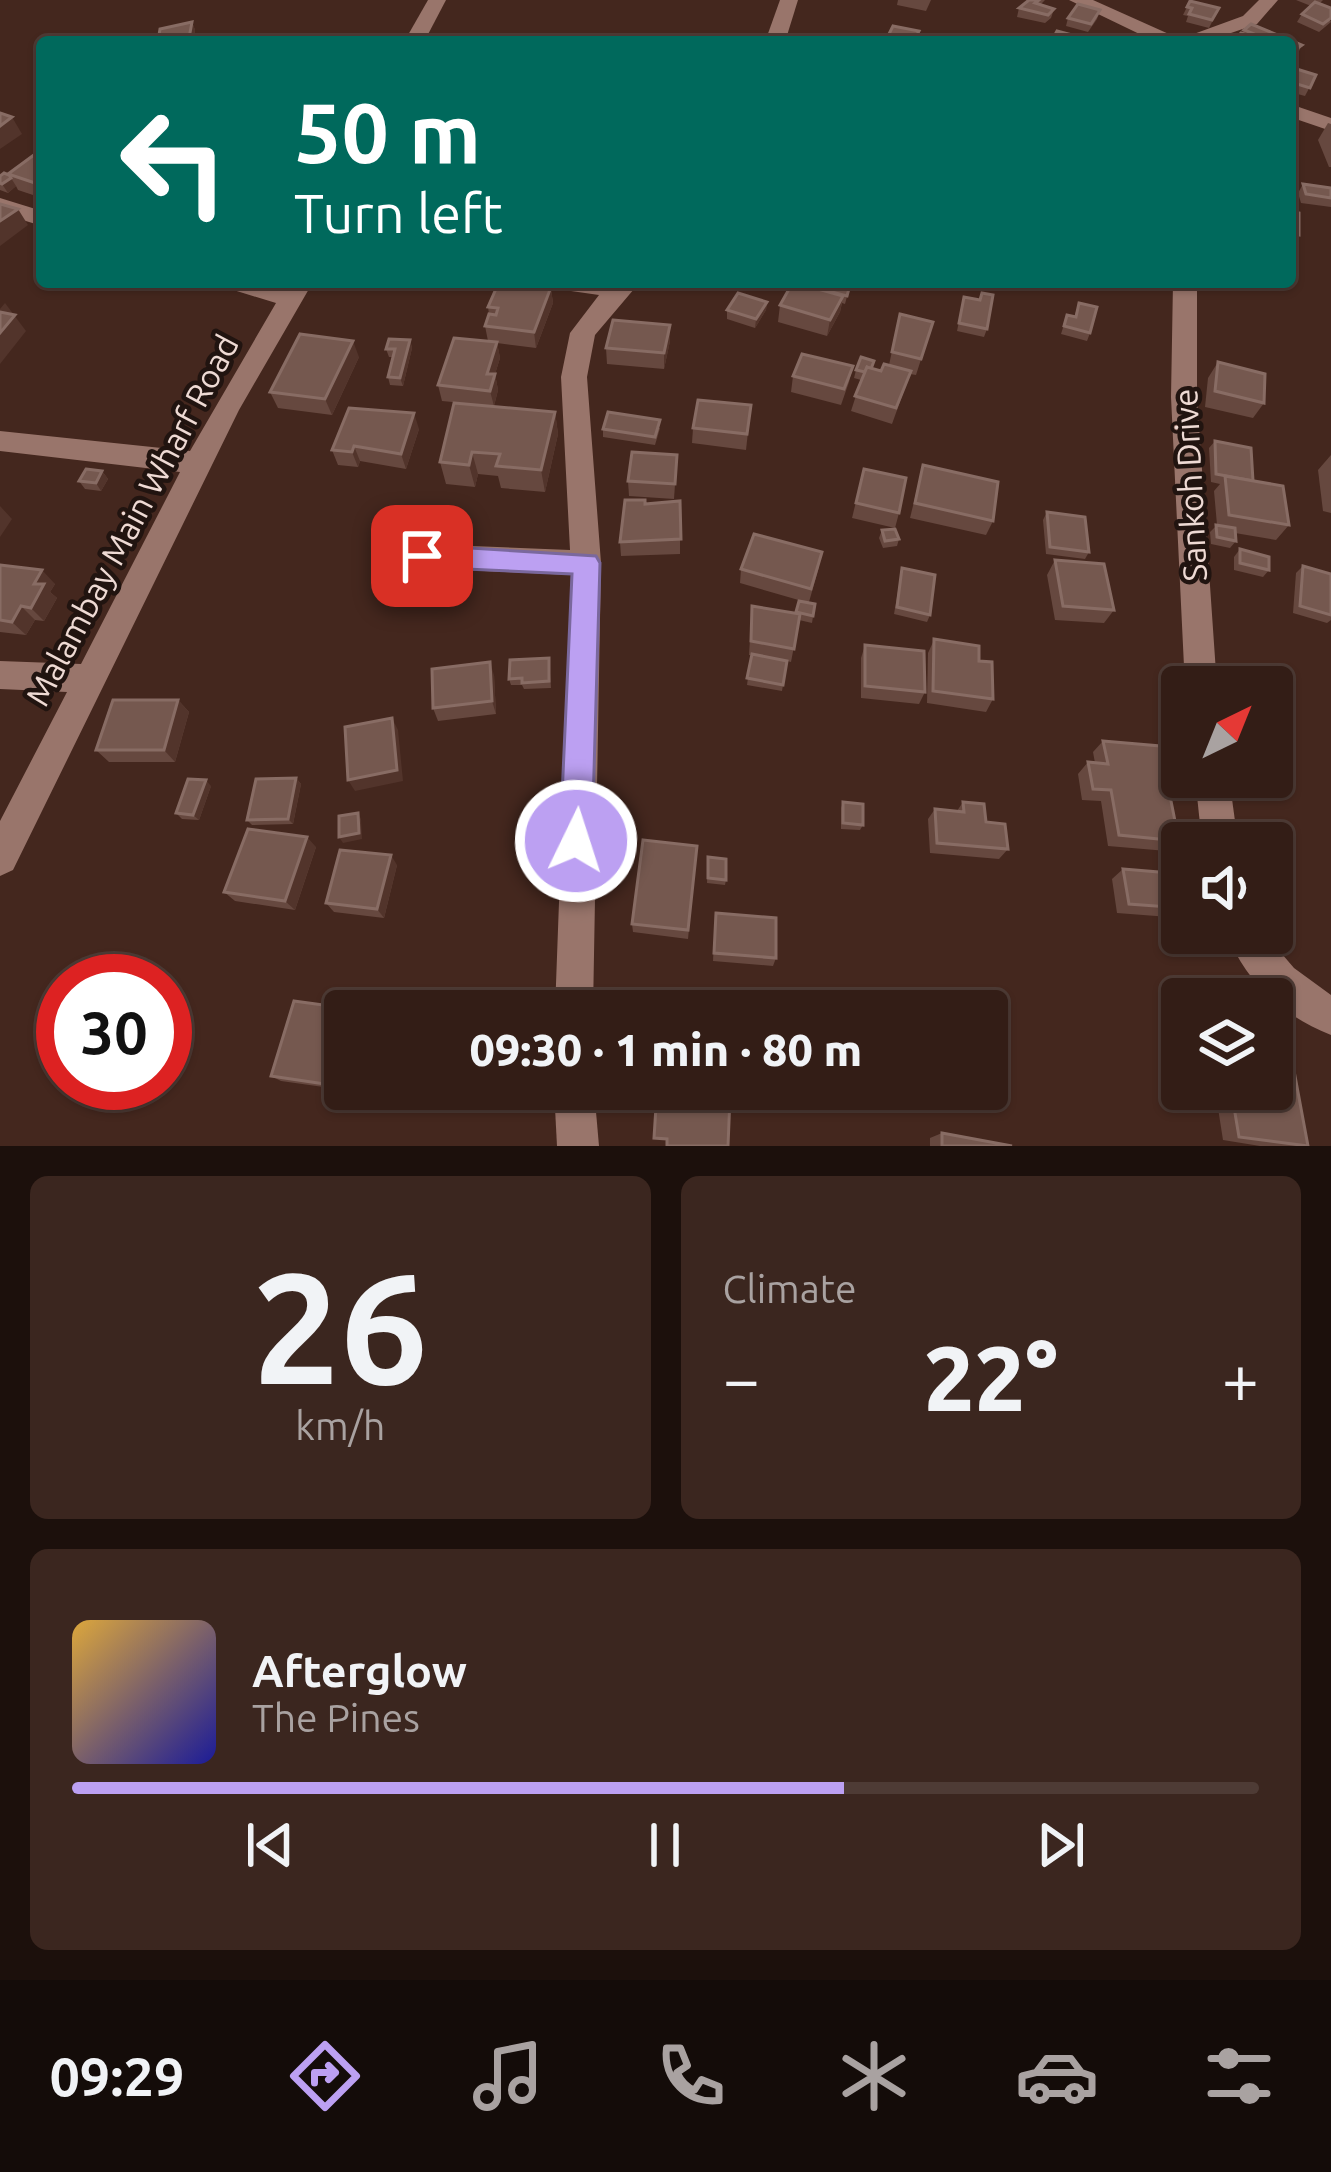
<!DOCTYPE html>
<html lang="en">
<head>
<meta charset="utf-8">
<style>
	:root { --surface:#331d16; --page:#3b261f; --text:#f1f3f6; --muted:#a9a2a1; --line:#4e3b35; --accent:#bca0f2 }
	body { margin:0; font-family:Ubuntu,sans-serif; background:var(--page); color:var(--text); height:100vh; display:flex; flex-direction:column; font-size:45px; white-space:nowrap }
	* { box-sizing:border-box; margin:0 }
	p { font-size:39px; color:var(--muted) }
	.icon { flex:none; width:66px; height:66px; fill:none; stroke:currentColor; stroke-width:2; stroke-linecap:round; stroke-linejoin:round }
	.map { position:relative; height:1146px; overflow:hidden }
	.drawer { display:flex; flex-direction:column; gap:30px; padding:30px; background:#1c100c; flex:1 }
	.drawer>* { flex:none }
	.banner { position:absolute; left:36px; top:36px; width:1260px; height:252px; border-radius:12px; box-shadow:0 3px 9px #0004,0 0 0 3px var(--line); background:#00695c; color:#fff; overflow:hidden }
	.needle { width:78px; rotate:43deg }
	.tools { position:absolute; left:1161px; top:666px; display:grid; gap:24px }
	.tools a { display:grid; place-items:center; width:132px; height:132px; border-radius:12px; background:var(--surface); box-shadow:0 3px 9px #0004,0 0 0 3px var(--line); font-size:60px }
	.speed { position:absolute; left:36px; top:954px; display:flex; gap:24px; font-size:60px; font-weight:700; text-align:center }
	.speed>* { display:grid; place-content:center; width:156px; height:156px; border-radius:50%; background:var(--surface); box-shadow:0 3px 9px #0004,0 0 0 3px var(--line); line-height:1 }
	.speed .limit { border:18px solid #d22; background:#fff; color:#111 }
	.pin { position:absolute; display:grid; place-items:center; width:102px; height:102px; color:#fff; margin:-51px; border-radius:24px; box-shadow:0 6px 18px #0006 }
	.me { position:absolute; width:132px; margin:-66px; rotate:4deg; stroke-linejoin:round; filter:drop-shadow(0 0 9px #0008) }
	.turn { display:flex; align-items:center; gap:42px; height:252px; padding:0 60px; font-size:54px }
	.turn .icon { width:156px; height:156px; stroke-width:2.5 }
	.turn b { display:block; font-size:84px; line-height:102px }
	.big { font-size:90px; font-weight:800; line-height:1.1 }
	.drawer .card { flex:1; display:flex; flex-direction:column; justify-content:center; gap:18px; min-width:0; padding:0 42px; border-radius:18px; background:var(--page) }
	.drawer .dial { align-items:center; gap:0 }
	.dial b { font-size:156px; line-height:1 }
	.song { display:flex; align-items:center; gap:36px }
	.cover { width:144px; height:144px; border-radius:18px; background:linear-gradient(135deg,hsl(40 70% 55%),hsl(240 70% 35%)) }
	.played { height:12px; border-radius:6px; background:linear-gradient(90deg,var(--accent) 65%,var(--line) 65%) }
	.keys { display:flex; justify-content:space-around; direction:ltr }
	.heat { display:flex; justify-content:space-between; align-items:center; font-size:66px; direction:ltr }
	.drawer .tiles { flex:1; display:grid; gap:30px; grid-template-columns:1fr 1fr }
	.card:last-child { grid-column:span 2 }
	.trip { position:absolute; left:324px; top:990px; width:684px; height:120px; border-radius:12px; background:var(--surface); box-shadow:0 3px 9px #0004,0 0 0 3px var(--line); font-weight:800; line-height:120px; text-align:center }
	.tab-bar { display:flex; height:192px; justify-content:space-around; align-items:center; background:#140c09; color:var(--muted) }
	.tab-bar .icon { width:84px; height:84px }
	.tab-bar .selected { color:var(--accent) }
	.tab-bar b { font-size:54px; color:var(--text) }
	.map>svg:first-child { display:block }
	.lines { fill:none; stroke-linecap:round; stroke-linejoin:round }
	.minor { fill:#99756b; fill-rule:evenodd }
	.wall { fill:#66483f }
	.shaded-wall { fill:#52342b }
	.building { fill:#75584f; stroke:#886c64; stroke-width:3 }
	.route { fill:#bca0f2; stroke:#7a689d; stroke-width:3 }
	.labels { text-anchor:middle; stroke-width:9; stroke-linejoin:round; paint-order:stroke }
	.street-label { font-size:33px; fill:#eedad4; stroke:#211410 }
</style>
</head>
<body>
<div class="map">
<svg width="1331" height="1146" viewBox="0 0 1331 1146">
	<rect width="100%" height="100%" fill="#44271e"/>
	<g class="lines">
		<g class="minor">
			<polygon points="428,0 446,0 424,42 404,42"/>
			<polygon points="780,0 798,0 785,42 765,42"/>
			<polygon points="1069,0 1093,0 1180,39 1243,16 1259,0 1278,0 1257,24 1205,42 1156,42"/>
			<polygon points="1290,104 1331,118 1331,131 1290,117"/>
			<polygon points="0,198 42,211 42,226 0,213"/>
			<polygon points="224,282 262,282 285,289 289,282 313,282 239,410 13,870 0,876 0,821 67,692 0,689 0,661 81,664 180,472 0,451 0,431 190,451 276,303 227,288"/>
			<polygon points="552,282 640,282 595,335 587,377 601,563 593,1011 555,1011 571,575 422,568 412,565 407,556 412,547 422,544 570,550 561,377 570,333 599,295 564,290"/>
			<polygon points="1173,282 1197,282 1197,397 1217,687 1185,687 1171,397"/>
			<polygon points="1195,777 1229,777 1238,843 1202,843"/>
			<path d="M1226,933H1264L1294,968L1331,995V1035C1281,1015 1247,983 1226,933Z"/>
			<polygon points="554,1089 594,1089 599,1146 557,1146"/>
		</g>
	</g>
	<g class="wall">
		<polygon points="898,0 931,0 926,11 897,5"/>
		<polygon points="1029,0 1045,0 1040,5 1054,9 1051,18 1045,23 1017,17 1019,8"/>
		<polygon points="1296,0 1323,0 1319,4 1331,22 1319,32 1297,22 1302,14 1311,6"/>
		<polygon points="1187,7 1219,8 1209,28 1186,22 1188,16 1183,15"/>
		<polygon points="1100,10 1097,19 1088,32 1066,26 1068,18"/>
		<polygon points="192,22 195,30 193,42 158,42 160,29"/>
		<polygon points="1244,30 1302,45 1298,53 1291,59 1290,42 1232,42"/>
		<polygon points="1290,67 1316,75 1305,96 1290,92"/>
		<polygon points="1328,123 1331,124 1331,167 1329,167 1318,140"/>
		<polygon points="42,149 42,198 18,190 16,186 8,193 0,190 0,176 9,175"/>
		<polygon points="1303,184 1331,188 1331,207 1301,203 1298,193"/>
		<polygon points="1290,211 1299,235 1294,243 1290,242"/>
		<polygon points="523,282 550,282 553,303 536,348 497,343 500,358 495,374 498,390 494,406 555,412 558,434 545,492 501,488 498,476 478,474 475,487 446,484 440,462 483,405 442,401 438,385 488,341 485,326 489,314 488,307"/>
		<polygon points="805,282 830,282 829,288"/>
		<polygon points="1254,282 1276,282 1272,289 1256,288"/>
		<polygon points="850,285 845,304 842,303 840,312 827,336 778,322 780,305 832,293"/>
		<polygon points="964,297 987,329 984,337 957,331"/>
		<polygon points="767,302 766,310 755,328 727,319 727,310"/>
		<polygon points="1079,303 1090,333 1087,341 1061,334 1067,315 1074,317"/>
		<polygon points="900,314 933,322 916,375 910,374 892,424 851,411 861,380 854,378 856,370 873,369 881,371 889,365"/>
		<polygon points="410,340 412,348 403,386 390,385 388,377 393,357 389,357 386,349"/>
		<polygon points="670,341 664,369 607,364 606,348"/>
		<polygon points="359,357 332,415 278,408 270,392"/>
		<polygon points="1218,362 1264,403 1253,418 1205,407 1208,378"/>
		<polygon points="853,366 849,382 841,405 791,392 793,376"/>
		<polygon points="751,405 746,450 692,443 693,428"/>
		<polygon points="660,428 655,445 603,437 603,429"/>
		<polygon points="419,429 406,469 360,461 358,467 338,465 332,450"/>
		<polygon points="1215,441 1253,481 1289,525 1276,540 1235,533 1236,541 1230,548 1211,544 1210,532 1217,525 1214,491 1220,484 1211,482 1209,448"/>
		<polygon points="677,455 674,499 629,496 628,481"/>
		<polygon points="1331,455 1331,513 1323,511 1318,470"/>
		<polygon points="923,465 993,521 986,535 910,518"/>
		<polygon points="864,469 899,513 895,528 852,518"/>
		<polygon points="102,471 108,479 101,491 85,489 79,481"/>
		<polygon points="680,501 680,554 621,556 620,542"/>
		<polygon points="1047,512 1089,552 1085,559 1046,554 1043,520"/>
		<polygon points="882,530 899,539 897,546 883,548 879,538"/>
		<polygon points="1240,549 1269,570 1263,577 1234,570 1234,557"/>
		<polygon points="1055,560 1114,610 1104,623 1055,620 1047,575"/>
		<polygon points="0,565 55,584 50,592 57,598 44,621 35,620 26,635 0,632"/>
		<polygon points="1303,566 1331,574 1331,620 1327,623 1293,613 1296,573"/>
		<polygon points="819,567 809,602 815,604 812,623 799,620 791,662 787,661 782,691 747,685 751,655 749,655 752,606 796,613 802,601 740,583 741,569"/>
		<polygon points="902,568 930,615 927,622 894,614"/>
		<polygon points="934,640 979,661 993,699 986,712 927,703 928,653"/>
		<polygon points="865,645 925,692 919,704 861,698 861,658"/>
		<polygon points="549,658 551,688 524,689 522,685 511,685 509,679"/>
		<polygon points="494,675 496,714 438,721 433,708"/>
		<polygon points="178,700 189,712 175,762 109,762 96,750"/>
		<polygon points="1103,741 1179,841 1167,851 1108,846 1101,801 1082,800 1078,774 1088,762 1095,763 1093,752"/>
		<polygon points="1176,751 1182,751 1182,774 1173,773 1170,757"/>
		<polygon points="296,778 301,784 293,824 252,825 247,820"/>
		<polygon points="211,786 199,820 182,819 176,813"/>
		<polygon points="843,802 863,825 860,830 841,829 841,808"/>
		<polygon points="963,802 986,822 1008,849 999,859 930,853 928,819 935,809 957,811"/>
		<polygon points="697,846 688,939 633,932 632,924"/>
		<polygon points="316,847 295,910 235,901 224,892"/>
		<polygon points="708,857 726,880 725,885 707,883"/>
		<polygon points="397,865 384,918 334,912 326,903"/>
		<polygon points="1123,869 1182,874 1182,918 1117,913 1112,879"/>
		<polygon points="715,922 776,958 773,966 713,961"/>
		<polygon points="345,1011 345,1089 374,1089 373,1094 281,1081 271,1076"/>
		<polygon points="1215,1089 1272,1089 1308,1146 1260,1146 1223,1140"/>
		<polygon points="942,1133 1012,1146 930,1146 930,1138"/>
	</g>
	<g class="shaded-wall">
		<polygon points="192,22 195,30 193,42 191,42 189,38"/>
		<polygon points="12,117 22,134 0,149 0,126"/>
		<polygon points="11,178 16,186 8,193 2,184"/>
		<polygon points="18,209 28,225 0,246 0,221"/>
		<polygon points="547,282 550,282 553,303 536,348 534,332"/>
		<polygon points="843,296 840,312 827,336 830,320"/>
		<polygon points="767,302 766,310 755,328 756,319"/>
		<polygon points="5,303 26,331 0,364 0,309"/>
		<polygon points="670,325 670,341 664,369 664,353"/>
		<polygon points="410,340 412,348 403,386 400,378"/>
		<polygon points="353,341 359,357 332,415 325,399"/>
		<polygon points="497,342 500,358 490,390 487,374"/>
		<polygon points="495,374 498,390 494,406 490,391"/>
		<polygon points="555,412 558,434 545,492 541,470"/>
		<polygon points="414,413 419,429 406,469 401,454"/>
		<polygon points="354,446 360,461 358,467 352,452"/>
		<polygon points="472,452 478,474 475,487 469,465"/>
		<polygon points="102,471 108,479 101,491 96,483"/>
		<polygon points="0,506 12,519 0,537"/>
		<polygon points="42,570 55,584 50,592 57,598 44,621 31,608 34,584"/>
		<polygon points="21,606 35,620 26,635 12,622"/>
		<polygon points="490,662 494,675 496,714 492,701"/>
		<polygon points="178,700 189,712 175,762 164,750"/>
		<polygon points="392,718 398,730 403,781 355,791 348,780"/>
		<polygon points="296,778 301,784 293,824 288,819"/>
		<polygon points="206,780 211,786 199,820 193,815"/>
		<polygon points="358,813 361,819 362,839 343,843 339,837"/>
		<polygon points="307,837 316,847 295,910 285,901"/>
		<polygon points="391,855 397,865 384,918 377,909"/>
	</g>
	<g class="building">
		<polygon points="1029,0 1039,0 1035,3 1054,9 1048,15 1019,8"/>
		<polygon points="1190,1 1219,8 1212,20 1189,14 1192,8 1187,7"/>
		<polygon points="1315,2 1331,8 1331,18 1323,24 1302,14"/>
		<polygon points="1078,4 1100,10 1091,24 1068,18"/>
		<polygon points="192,22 189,38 158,41 160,29"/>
		<polygon points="1251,24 1302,45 1295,50 1290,48 1290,42 1274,42 1244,30"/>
		<polygon points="893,26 919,31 913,42 885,42"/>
		<polygon points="1057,31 1087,39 1085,42 1060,42 1052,40"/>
		<polygon points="1241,33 1268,42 1232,42"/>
		<polygon points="1290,67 1316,75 1310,88 1290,82"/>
		<polygon points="0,113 12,117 0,126"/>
		<polygon points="42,149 42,181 38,184 8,174"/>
		<polygon points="4,173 9,175 11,178 2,184 0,183 0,176"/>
		<polygon points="1303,184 1331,188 1331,198 1306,194"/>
		<polygon points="0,204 18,209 0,221"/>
		<polygon points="1290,211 1299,213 1299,235 1290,233"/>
		<polygon points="1290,248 1293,248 1292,268 1290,268"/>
		<polygon points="499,282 547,282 545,286 551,287 534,332 485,326 489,314 496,315 498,308 488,307"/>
		<polygon points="793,282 843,296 830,320 780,305"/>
		<polygon points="835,282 850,285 847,296 832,292"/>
		<polygon points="738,293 767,302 756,319 727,310"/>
		<polygon points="982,293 993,295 987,329 959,323 964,297 980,300"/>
		<polygon points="1079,303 1097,307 1090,333 1064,326 1067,315 1076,317"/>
		<polygon points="0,312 15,315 0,333"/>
		<polygon points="900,314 933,322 921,359 892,352"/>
		<polygon points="613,320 670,325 664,353 606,348"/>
		<polygon points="300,334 353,341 325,399 270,392"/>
		<polygon points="454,338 497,342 487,374 495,374 490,391 438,385"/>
		<polygon points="389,339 410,340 400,378 388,377 395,349 386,349"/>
		<polygon points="802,354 853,366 844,389 793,376"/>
		<polygon points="861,357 874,361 871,369 867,367 865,372 856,370"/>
		<polygon points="1218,362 1265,374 1264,403 1215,391"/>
		<polygon points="884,364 911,371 896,408 855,396 867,367 881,371"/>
		<polygon points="698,400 751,405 747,434 693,428"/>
		<polygon points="454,403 555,412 541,470 496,466 500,454 472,452 469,465 440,462"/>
		<polygon points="349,408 414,413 401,454 354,446 352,452 332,450"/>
		<polygon points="608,412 660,420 655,437 603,429"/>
		<polygon points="1215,441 1251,448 1253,481 1216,474"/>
		<polygon points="632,452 677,455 675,484 628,481"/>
		<polygon points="923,465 998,482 993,521 915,503"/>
		<polygon points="86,469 102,471 96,483 79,481"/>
		<polygon points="864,469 906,478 899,513 856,503"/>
		<polygon points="1225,476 1283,486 1289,525 1229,515"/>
		<polygon points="625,500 645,500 645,504 680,501 681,539 620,542"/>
		<polygon points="1047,512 1085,517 1089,552 1050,547"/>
		<polygon points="1216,525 1235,528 1236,541 1217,537"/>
		<polygon points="895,529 899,539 885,541 882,530"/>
		<polygon points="754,534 822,552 811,589 741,569"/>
		<polygon points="1240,549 1269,557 1269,570 1240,563"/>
		<polygon points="1055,560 1104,564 1114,610 1063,606"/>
		<polygon points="0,565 42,570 34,584 44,584 31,608 21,606 12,622 0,620"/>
		<polygon points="1303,566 1331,574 1331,615 1300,606"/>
		<polygon points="902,568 935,575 930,615 897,607"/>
		<polygon points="799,601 815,604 813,616 796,612"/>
		<polygon points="752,606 800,614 794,649 751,641"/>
		<polygon points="934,639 979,646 979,661 992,662 993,699 933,691"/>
		<polygon points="865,645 924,651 925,692 865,686"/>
		<polygon points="752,654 787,661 783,685 747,678"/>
		<polygon points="549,658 549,681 522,683 522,678 509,679 510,660"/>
		<polygon points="490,662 492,701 433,708 432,669"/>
		<polygon points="113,700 178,700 164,750 96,750"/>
		<polygon points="392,718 397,770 348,780 345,727"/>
		<polygon points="1103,741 1160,746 1179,841 1119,835 1111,790 1093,789 1088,762 1108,764"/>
		<polygon points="1176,751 1182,751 1182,768 1180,768"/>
		<polygon points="296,778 288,819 247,820 256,779"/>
		<polygon points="188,779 206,780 193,815 176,813"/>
		<polygon points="843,802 863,804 863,825 843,823"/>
		<polygon points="963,802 984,804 986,822 1005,824 1008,849 937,843 935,809 964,812"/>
		<polygon points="358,813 359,833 339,837 339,816"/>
		<polygon points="248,829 307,837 285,901 224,892"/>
		<polygon points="643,840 697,846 688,930 632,924"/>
		<polygon points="340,850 391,855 377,909 326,903"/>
		<polygon points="708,857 726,859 726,880 708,878"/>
		<polygon points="1123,869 1182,874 1182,908 1129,904"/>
		<polygon points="716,913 776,918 776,958 714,953"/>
		<polygon points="294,1001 367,1011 345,1011 345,1087 271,1076"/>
		<polygon points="1272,1030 1287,1033 1308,1146 1239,1137 1231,1089 1272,1089"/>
		<polygon points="657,1091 730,1097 728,1146 667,1146 667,1139 654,1138"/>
		<polygon points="942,1133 1012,1146 942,1146"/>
	</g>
	<polygon class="route" points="422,545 596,556 600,563 592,841 588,852 576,857 565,852 560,841 572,574 422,567 409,556"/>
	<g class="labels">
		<g class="street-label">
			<text transform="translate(1190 485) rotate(-93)" y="12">Sankoh Drive</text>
			<text transform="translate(132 520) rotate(-62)" y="12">Malambay Main Wharf Road</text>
		</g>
	</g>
</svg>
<div class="tools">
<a><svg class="needle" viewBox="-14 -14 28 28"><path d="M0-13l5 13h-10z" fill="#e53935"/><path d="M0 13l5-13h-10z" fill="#a9a2a1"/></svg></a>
<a><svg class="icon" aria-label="sound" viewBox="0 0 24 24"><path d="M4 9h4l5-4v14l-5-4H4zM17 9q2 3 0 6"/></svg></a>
<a><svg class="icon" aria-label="layers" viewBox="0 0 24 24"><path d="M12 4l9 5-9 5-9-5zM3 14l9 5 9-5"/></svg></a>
</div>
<div class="speed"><div class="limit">30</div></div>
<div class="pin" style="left:422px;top:556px;background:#d93025"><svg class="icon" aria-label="arrive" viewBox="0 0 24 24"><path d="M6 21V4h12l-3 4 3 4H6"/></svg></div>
<svg class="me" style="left:576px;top:841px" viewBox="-20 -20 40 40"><circle r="17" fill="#bca0f2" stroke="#fff" stroke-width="3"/><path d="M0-11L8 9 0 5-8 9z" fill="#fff"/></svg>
<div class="trip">09:30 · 1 min · 80 m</div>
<div class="banner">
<div class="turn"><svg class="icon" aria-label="left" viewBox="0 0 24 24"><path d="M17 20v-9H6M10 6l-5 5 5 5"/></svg><div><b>50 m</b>Turn left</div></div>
</div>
</div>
<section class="drawer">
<div class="tiles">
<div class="card dial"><b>26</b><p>km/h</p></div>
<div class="card"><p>Climate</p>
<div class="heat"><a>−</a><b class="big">22°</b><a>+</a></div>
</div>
<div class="card">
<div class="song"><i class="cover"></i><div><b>Afterglow</b><p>The Pines</p></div></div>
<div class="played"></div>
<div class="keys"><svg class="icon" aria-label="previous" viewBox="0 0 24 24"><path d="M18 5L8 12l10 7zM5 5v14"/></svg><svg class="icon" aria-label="pause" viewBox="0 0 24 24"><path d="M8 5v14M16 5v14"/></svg><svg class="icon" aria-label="next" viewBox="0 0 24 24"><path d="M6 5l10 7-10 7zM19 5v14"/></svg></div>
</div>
</div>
</section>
<nav class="tab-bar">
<b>09:29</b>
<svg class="icon selected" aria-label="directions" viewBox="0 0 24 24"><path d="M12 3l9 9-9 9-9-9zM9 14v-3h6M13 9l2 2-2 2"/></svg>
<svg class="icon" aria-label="music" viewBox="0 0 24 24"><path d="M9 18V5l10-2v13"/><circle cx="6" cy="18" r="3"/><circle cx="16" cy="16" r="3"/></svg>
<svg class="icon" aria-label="phone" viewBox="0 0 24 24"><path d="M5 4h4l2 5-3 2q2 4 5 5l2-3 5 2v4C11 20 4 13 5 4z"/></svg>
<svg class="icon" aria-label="climate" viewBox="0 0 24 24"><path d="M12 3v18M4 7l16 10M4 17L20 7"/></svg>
<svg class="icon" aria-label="car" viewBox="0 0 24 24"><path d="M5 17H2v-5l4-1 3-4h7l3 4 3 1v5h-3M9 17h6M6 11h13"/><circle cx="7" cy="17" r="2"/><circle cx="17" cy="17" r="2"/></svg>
<svg class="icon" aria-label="filters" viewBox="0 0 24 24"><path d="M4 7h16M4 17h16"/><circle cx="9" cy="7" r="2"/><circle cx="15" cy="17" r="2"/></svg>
</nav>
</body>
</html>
